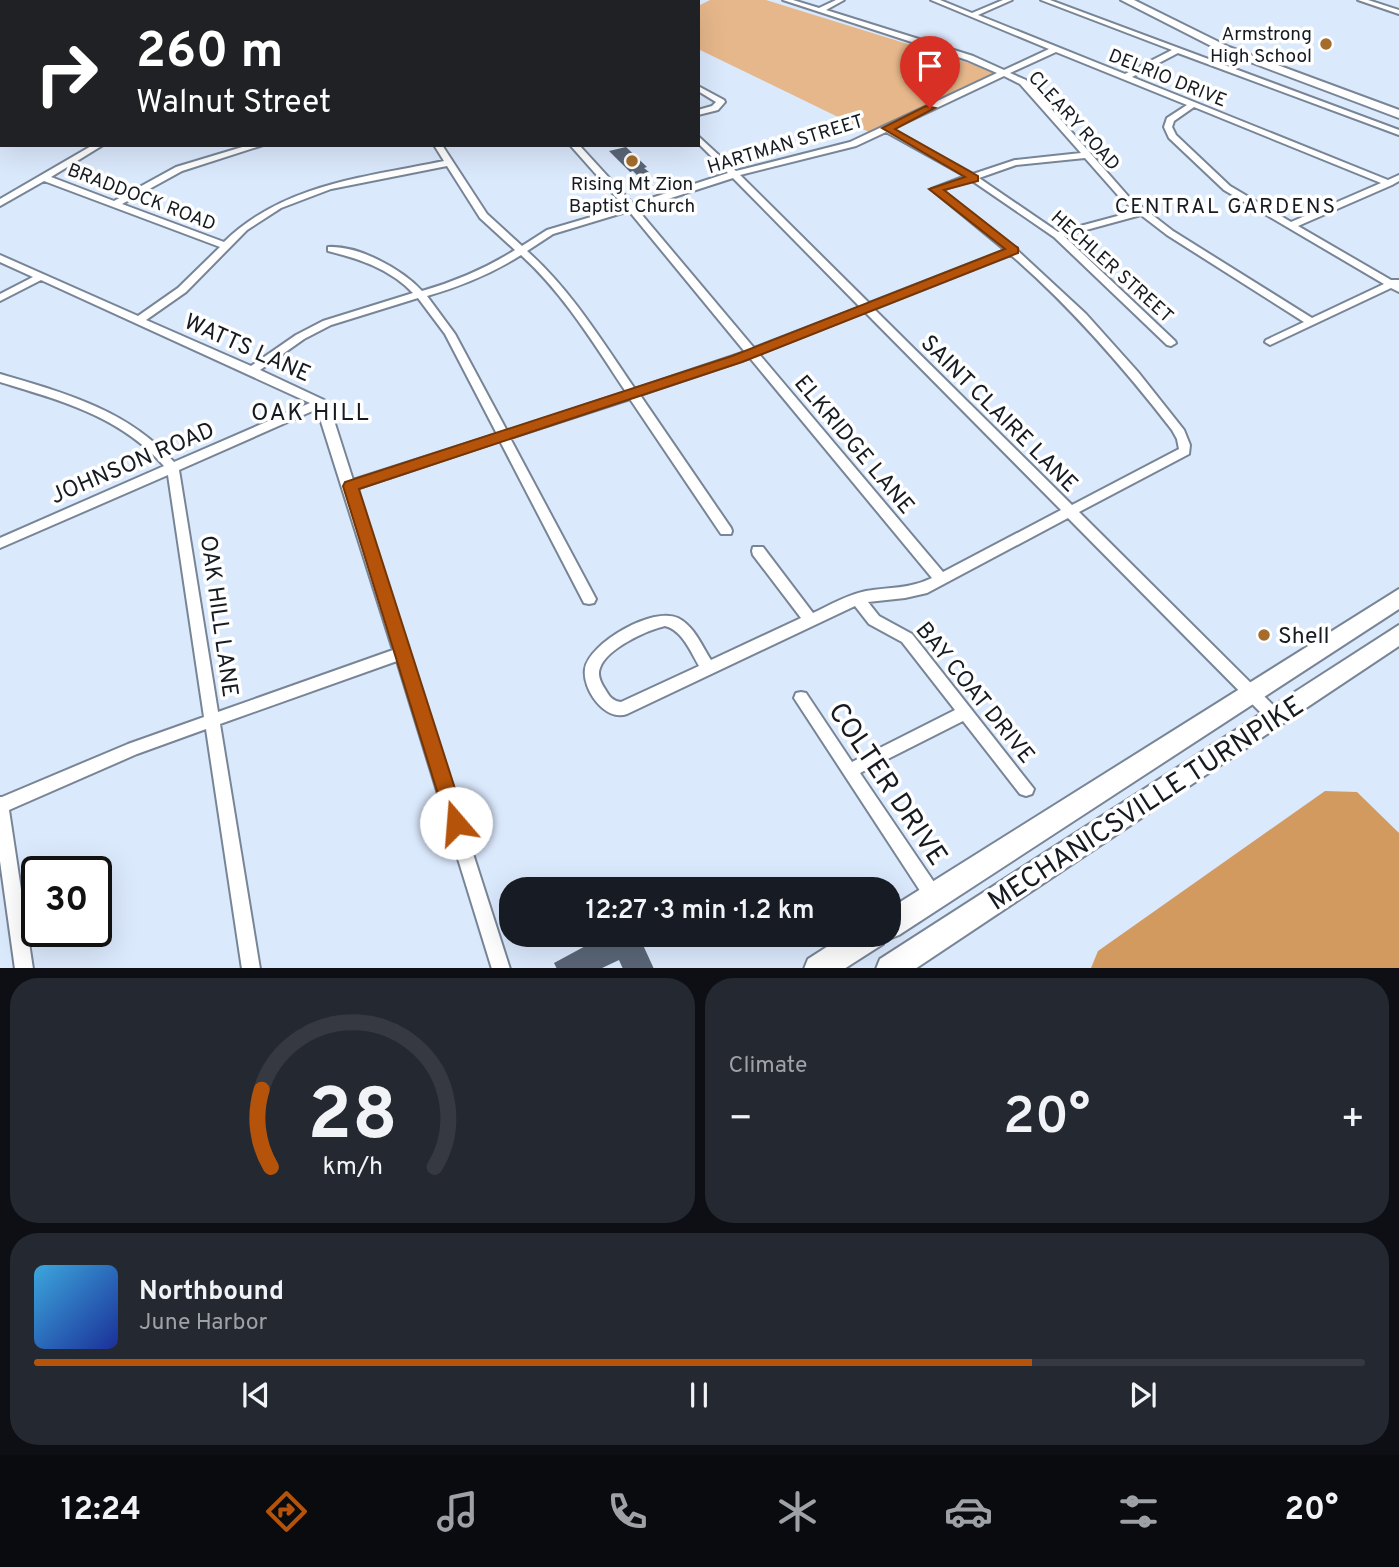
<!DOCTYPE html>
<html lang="en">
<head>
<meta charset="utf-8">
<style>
	:root { --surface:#171b24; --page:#242831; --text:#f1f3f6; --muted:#9ea1a6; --line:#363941; --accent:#b45309 }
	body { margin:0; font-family:Overpass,sans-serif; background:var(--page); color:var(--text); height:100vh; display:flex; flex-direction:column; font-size:26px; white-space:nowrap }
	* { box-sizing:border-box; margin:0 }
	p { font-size:23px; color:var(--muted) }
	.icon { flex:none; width:38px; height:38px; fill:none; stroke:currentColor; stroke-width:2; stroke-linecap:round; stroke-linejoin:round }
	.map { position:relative; height:968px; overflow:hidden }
	.details { display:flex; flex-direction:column; gap:10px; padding:10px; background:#0d0f14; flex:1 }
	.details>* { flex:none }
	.guide { position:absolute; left:0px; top:0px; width:700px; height:147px; box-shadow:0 7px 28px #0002; background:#202124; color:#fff; overflow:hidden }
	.speed { position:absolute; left:21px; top:856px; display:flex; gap:14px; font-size:35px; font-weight:700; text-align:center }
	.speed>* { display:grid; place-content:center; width:91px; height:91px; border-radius:50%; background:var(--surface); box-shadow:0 7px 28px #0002; line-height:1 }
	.speed .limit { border:4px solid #111; border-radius:10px; background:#fff; color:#111 }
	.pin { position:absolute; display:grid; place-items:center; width:60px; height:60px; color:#fff; margin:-72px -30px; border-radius:50% 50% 50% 0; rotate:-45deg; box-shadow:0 0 7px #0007 }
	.pin .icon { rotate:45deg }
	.me { position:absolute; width:77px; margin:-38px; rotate:342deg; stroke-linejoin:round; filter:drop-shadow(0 0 5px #0008) }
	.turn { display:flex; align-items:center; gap:24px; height:147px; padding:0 21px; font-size:32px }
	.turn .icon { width:91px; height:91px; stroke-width:2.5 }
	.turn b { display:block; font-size:49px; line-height:60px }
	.big { font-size:52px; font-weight:600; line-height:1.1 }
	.details .tile { flex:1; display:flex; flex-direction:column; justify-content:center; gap:10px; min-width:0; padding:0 24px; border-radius:28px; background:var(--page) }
	.details .dial { align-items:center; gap:0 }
	.dial svg { height:182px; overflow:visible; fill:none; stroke:var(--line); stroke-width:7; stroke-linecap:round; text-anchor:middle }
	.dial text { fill:var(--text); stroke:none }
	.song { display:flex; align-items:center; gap:21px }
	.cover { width:84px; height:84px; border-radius:10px; background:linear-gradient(135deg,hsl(200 70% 55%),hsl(230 70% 35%)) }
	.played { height:7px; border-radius:4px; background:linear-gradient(90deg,var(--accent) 75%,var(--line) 75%) }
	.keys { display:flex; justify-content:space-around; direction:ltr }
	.heat { display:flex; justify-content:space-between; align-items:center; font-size:38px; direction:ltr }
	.details .tiles { flex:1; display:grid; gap:10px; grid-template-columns:1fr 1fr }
	.tile:last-child { grid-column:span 2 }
	.trip { position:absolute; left:499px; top:877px; width:402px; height:70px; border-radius:28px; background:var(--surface); box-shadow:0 7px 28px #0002; font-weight:600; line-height:70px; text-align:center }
	.dock { display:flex; height:112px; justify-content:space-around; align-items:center; background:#090b0e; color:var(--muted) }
	.dock .icon { width:49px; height:49px }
	.dock .active { color:var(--accent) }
	.dock b { font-size:32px; color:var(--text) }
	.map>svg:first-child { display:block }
	.green { fill:#e6b78a }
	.forest { fill:#d39a60 }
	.building { fill:#5a6677 }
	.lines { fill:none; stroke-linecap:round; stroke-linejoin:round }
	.minor-casing { stroke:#788596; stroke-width:4 }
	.highway-casing { stroke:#788596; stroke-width:4 }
	.minor { fill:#fff; fill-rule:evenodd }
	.highway { fill:#fff; fill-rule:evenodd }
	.route { fill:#b45309; stroke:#753606; stroke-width:2 }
	.poi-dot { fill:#a66c2b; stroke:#fff; stroke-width:2.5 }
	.labels { text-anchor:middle; stroke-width:7; stroke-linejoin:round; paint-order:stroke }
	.far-poi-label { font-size:19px; fill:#161b22; stroke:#fff; text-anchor:end }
	.far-street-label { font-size:19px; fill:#161b22; stroke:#fff }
	.far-neighbourhood-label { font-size:21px; letter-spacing:2px; fill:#161b22; stroke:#fff }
	.street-label { font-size:23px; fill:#161b22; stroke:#fff }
	.poi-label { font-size:23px; fill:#161b22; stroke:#fff; text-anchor:start }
	.neighbourhood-label { font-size:24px; letter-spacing:2px; fill:#161b22; stroke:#fff }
	.near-street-label { font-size:28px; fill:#161b22; stroke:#fff }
</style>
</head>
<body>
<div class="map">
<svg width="1399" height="969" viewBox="0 0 1399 969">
	<rect width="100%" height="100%" fill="#dbe9fd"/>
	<g class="green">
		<polygon points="285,0 567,0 571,2 293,2"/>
		<polygon points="710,0 766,0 998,72 871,133 698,49 698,6"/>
	</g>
	<polygon class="forest" points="1325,791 1357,792 1399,833 1399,968 1091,968 1098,951"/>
	<g class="building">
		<polygon points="626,147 647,167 644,168 649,172 638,176 633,171 630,172 609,151"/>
		<polygon points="587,934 650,934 653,940 643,945 654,969 623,969 619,960 600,969 557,969 554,963 591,943"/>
	</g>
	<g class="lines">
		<defs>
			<g id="minor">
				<polygon points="189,0 200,2 189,2"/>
				<path d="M783,0H793L819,8L836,0H844L826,10L973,56L1004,70L1049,49L931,0H940L972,13L1003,0H1012L978,15L1125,74L1172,50L1041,0H1050L1399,130V135L1178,53L1132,77L1388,180L1399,175V181L1392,185L1298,226L1391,280H1399V292L1391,288L1270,345L1265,342L1266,340L1304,322L1167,235L1141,215L1064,236L1175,341L1176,343L1171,346L1167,345L1054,237L971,180L942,190L1013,247L1017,248L1018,251L1086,314L1138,372L1184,430L1190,445L1189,454L1079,512L1279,711L1281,716L1279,721L1274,723L1269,721L1068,518L927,593L905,598L868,602L879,616L912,634L1034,789L1032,794L1026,796L1020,794L963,721L860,773L940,891L942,897L940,903L934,905L928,903L794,698L796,693L801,692L806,693L852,762L955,710L902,642L869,624L855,606L627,714C605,722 582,689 585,669C589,643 653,606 678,618C694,626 702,646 711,660L801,618L753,555L752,551L753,547H763L813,613C830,605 847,595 866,591C889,587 910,589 932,578L750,358L640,395L731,528L732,531L731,534H721L630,399L510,438L596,599L594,603L589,604L584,603L500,441L356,489L510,969H492L397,661L220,724L260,969H242L206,729L137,754L9,810L33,969H15L0,861V797H2L128,744L204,717L168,475L0,548V538L164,466C120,416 62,401 0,382V374C65,393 128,410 174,462L310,403L41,280L0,301V294L33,277L0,262V255L138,316L178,288L220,247L44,181L0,206V199L93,145H103L51,177L114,201L176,167L249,145H263L182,171L122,204L224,242C283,184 366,177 444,161L434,145H442L487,214L522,246L547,230L625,207L570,145H579L633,204L728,173L698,143V136L736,171L850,142L997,73L967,60ZM1056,52L1187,105L1167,118L1164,127L1169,138L1224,190L1384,284L1312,318L1173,231L1128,196L1026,80L1010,73ZM1004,76L1020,84L1081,153L1015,160L973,174L892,129ZM1194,107L1381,183L1291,222L1230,186L1176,135L1172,127L1174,121ZM886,132L965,176L931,189L1005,250L869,303L740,175L856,146ZM1085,158L1122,200L1136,211L1058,232L979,178L1016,165ZM447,166L480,218L515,250C485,269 456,281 422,291C402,269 358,245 328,247V251C360,259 390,269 413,293L323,321L296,335L251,366L146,320L186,292L247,230L281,208L331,189ZM733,178L860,307L754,348L637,209ZM629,211L745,352L635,389C602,341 571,290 527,251L553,234ZM521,255C564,294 594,344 626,392L507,431L455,334L427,296C461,286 491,274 521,255ZM1011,255C1071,307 1123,367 1172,430L1177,439L1179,449L1072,505L874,309ZM418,298L445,334L497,434L353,480L330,408L324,400L260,370L304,339L331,325ZM865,312L1061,510L943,572L759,354ZM317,409L393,650L218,712L179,470ZM665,626C682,630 691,652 699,666L621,702C612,701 609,696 605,689C601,683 597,675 600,668C606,649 647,630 665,626Z"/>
				<polygon points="1358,0 1368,0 1399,10 1399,14"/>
				<rect x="0" y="12" width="2" height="4"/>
				<rect x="0" y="85" width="2" height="5"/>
				<polygon points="698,86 724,100 725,102 718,110 698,115 698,110 712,106 716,102 698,91"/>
			</g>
			<g id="highway">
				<polygon points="1121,0 1134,0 1229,47 1399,110 1399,118 1221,51"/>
				<polygon points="1399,589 1399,609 899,935 889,939 885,937 883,944 844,969 804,969 808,959 847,934 889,934 889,909"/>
				<polygon points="1399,625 1399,646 915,969 876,969 880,959"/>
			</g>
		</defs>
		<use href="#minor" class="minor-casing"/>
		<use href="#highway" class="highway-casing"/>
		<use href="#minor" class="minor"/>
		<use href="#highway" class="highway"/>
	</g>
	<polygon class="route" points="926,106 935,108 895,129 978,176 978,181 944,190 1018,248 1018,253 742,362 359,489 466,823 463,830 456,833 449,830 343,486 345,482 732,356 1005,249 929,189 965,177 882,128"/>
	<g class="poi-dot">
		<circle cx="1326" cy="44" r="7"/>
		<circle cx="632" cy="161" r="7"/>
		<circle cx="1264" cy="635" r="7"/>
	</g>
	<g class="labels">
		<g class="far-poi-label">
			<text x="1312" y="40">Armstrong<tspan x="1312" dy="22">High School</tspan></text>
			<text x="632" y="190" text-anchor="middle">Rising Mt Zion<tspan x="632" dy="22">Baptist Church</tspan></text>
		</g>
		<g class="far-street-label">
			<text transform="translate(1168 77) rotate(22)" y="7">DELRIO DRIVE</text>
			<text transform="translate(1075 120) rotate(48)" y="7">CLEARY ROAD</text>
			<text transform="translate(785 143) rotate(-17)" y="7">HARTMAN STREET</text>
			<text transform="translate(142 196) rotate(21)" y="7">BRADDOCK ROAD</text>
			<text transform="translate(1113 266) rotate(42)" y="7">HECHLER STREET</text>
		</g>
		<g class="far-neighbourhood-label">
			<text x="1226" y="213">CENTRAL GARDENS</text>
		</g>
		<g class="street-label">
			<text transform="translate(248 347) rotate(24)" y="8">WATTS LANE</text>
			<text transform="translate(1000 413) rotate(45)" y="8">SAINT CLAIRE LANE</text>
			<text transform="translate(855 444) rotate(50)" y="8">ELKRIDGE LANE</text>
			<text transform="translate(132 462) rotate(-23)" y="8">JOHNSON ROAD</text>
			<text transform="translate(220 616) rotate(82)" y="8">OAK HILL LANE</text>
			<text transform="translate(976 692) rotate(51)" y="8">BAY COAT DRIVE</text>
		</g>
		<g class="poi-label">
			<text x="1278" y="643">Shell</text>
		</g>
		<g class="neighbourhood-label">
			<text x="311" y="420">OAK HILL</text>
		</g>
		<g class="near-street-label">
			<text transform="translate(889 783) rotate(56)" y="10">COLTER DRIVE</text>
			<text transform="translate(1145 802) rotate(-33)" y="10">MECHANICSVILLE TURNPIKE</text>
		</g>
	</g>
</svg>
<div class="speed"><div class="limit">30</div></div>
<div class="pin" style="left:930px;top:108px;background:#d93025"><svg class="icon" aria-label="arrive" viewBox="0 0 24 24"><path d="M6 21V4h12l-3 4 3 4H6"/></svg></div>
<svg class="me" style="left:456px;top:823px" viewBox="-20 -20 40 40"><circle r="19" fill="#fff"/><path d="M0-13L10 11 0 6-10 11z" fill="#b45309"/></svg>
<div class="trip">12:27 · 3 min · 1.2 km</div>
<div class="guide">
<div class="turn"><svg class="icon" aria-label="right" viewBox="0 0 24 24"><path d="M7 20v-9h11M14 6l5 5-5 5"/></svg><div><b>260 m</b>Walnut Street</div></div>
</div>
</div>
<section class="details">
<div class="tiles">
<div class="tile dial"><svg viewBox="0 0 100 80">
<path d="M14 69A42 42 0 1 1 86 69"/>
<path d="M14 69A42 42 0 0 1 10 35" stroke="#b45309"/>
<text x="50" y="56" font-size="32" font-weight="700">28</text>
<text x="50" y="72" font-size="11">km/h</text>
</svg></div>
<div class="tile"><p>Climate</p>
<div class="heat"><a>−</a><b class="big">20°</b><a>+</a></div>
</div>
<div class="tile">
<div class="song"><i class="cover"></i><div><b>Northbound</b><p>June Harbor</p></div></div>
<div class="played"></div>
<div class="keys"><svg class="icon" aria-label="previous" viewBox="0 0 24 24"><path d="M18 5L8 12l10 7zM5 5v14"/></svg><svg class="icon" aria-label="pause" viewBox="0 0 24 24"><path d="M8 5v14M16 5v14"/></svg><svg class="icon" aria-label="next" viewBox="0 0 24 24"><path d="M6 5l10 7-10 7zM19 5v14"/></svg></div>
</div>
</div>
</section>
<nav class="dock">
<b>12:24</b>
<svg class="icon active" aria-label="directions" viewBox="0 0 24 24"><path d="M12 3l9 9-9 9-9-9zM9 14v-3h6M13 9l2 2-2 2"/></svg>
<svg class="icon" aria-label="music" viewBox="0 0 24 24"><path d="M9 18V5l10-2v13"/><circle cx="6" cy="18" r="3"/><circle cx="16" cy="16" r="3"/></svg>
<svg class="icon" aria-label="phone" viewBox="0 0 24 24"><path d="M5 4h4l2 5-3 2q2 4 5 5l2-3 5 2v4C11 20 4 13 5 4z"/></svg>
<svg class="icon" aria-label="climate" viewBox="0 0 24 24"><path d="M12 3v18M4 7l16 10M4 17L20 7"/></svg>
<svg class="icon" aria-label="car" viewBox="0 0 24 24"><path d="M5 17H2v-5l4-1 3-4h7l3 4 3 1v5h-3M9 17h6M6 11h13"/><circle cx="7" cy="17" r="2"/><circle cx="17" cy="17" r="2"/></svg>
<svg class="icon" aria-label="filters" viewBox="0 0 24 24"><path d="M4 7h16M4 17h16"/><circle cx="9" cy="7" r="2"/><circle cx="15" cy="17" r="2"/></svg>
<b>20°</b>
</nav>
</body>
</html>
